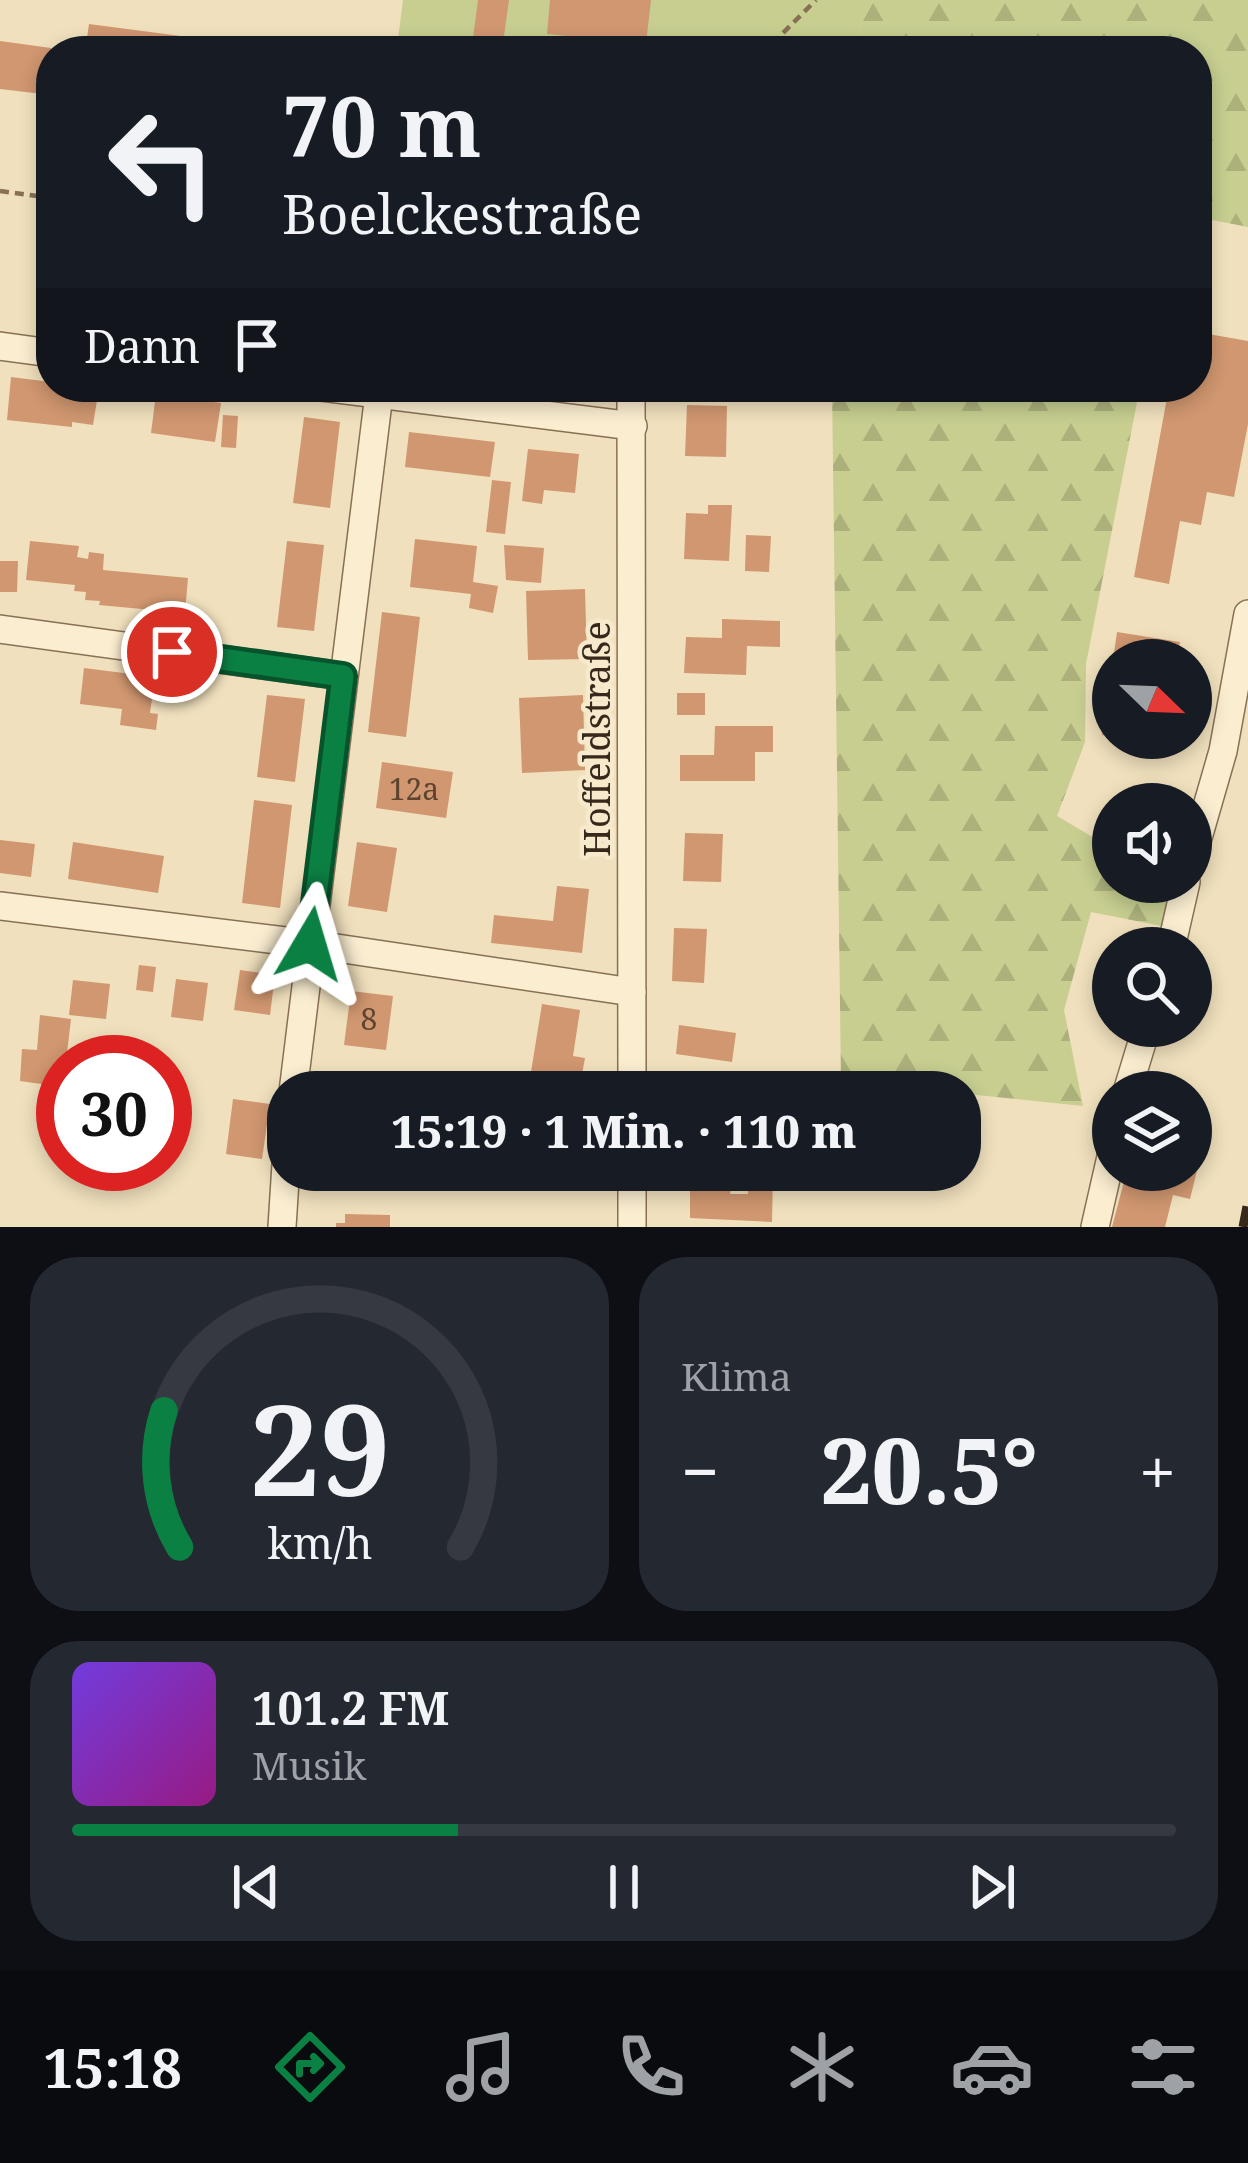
<!DOCTYPE html>
<html lang="de">
<head>
<meta charset="utf-8">
<style>
	:root { --surface:#171b24; --page:#242831; --text:#f1f3f6; --muted:#9ea1a6; --line:#363941; --accent:#0b8043 }
	body { margin:0; font-family:"Noto Serif",serif; background:var(--page); color:var(--text); height:100vh; display:flex; flex-direction:column; font-size:45px; white-space:nowrap }
	* { box-sizing:border-box; margin:0 }
	p { font-size:39px; color:var(--muted) }
	.icon { flex:none; width:66px; height:66px; fill:none; stroke:currentColor; stroke-width:2; stroke-linecap:round; stroke-linejoin:round }
	.map { position:relative; height:1227px; overflow:hidden }
	.sheet { display:flex; flex-direction:column; gap:30px; padding:30px; background:#0d0f14; flex:1 }
	.sheet>* { flex:none }
	.top-card { position:absolute; left:36px; top:36px; width:1176px; height:366px; border-radius:48px; box-shadow:0 6px 18px #0003; background:#171b24; color:var(--text); overflow:hidden }
	.needle { width:78px; rotate:113deg }
	.fabs { position:absolute; left:1092px; top:639px; display:grid; gap:24px }
	.fabs a { display:grid; place-items:center; width:120px; height:120px; border-radius:50%; background:var(--surface); box-shadow:0 6px 18px #0003; font-size:60px }
	.speed { position:absolute; left:36px; top:1035px; display:flex; gap:24px; font-size:60px; font-weight:700; text-align:center }
	.speed>* { display:grid; place-content:center; width:156px; height:156px; border-radius:50%; background:var(--surface); box-shadow:0 6px 18px #0003; line-height:1 }
	.speed .limit { border:18px solid #d22; background:#fff; color:#111 }
	.pin { position:absolute; display:grid; place-items:center; width:102px; height:102px; color:#fff; margin:-51px; border:6px solid #fff; border-radius:50%; box-shadow:0 3px 12px #0007 }
	.me { position:absolute; width:132px; margin:-66px; rotate:7deg; stroke-linejoin:round; filter:drop-shadow(0 0 9px #0008) }
	.turn { display:flex; align-items:center; gap:42px; height:252px; padding:0 48px; font-size:54px }
	.turn .icon { width:156px; height:156px; stroke-width:2.5 }
	.turn b { display:block; font-size:84px; line-height:102px }
	.then { display:flex; align-items:center; height:114px; padding:0 48px; background:#0003; gap:24px; font-size:45px }
	.big { font-size:90px; font-weight:800; line-height:1.1 }
	.sheet .card { flex:1; display:flex; flex-direction:column; justify-content:center; gap:18px; min-width:0; padding:0 42px; border-radius:48px; background:var(--page) }
	.sheet .dial { align-items:center; gap:0 }
	.dial svg { height:312px; overflow:visible; fill:none; stroke:var(--line); stroke-width:7; stroke-linecap:round; text-anchor:middle }
	.dial text { fill:var(--text); stroke:none }
	.song { display:flex; align-items:center; gap:36px }
	.cover { width:144px; height:144px; border-radius:18px; background:linear-gradient(135deg,hsl(260 70% 55%),hsl(310 70% 35%)) }
	.played { height:12px; border-radius:6px; background:linear-gradient(90deg,var(--accent) 35%,var(--line) 35%) }
	.keys { display:flex; justify-content:space-around; direction:ltr }
	.heat { display:flex; justify-content:space-between; align-items:center; font-size:66px; direction:ltr }
	.sheet .tiles { flex:1; display:grid; gap:30px; grid-template-columns:1fr 1fr }
	.card:last-child { grid-column:span 2 }
	.trip { position:absolute; left:267px; top:1071px; width:714px; height:120px; border-radius:48px; background:var(--surface); box-shadow:0 6px 18px #0003; font-weight:800; line-height:120px; text-align:center }
	.tab-bar { display:flex; height:192px; justify-content:space-around; align-items:center; background:#090b0e; color:var(--muted) }
	.tab-bar .icon { width:84px; height:84px }
	.tab-bar .current { color:var(--accent) }
	.tab-bar b { font-size:54px; color:var(--text) }
	.map>svg:first-child { display:block }
	.forest { fill:url(#forest-firs) }
	.pitch { fill:#c7ce90 }
	.building { fill:#d09770 }
	.lines { fill:none; stroke-linecap:round; stroke-linejoin:round }
	.minor-casing { stroke:#887055; stroke-width:30 }
	.path { stroke:#887055; stroke-width:4.5; stroke-dasharray:9 6; stroke-linecap:butt }
	.minor { stroke:#faedd0; stroke-width:27 }
	.rail { stroke:#36281b; stroke-width:9; stroke-dasharray:21 21; stroke-linecap:butt }
	.route-casing { stroke:#07532c; stroke-width:30 }
	.route { stroke:#0b8043; stroke-width:21 }
	.labels { text-anchor:middle; stroke-width:9; stroke-linejoin:round; paint-order:stroke }
	.number-label { font-size:30px; fill:#5c4430 }
	.street-label { font-size:36px; fill:#36281b; stroke:#f7eacc }
</style>
</head>
<body>
<div class="map">
<svg width="1248" height="1227" viewBox="0 0 1248 1227">
	<defs>
		<pattern id="forest-firs" width="22" height="20" patternUnits="userSpaceOnUse" patternTransform="scale(3)"><rect width="22" height="20" fill="#c7ce90"/><path d="M5 1l3.5 6h-7zM16 11l3.5 6h-7z" fill="#acb17c"/></pattern>
	</defs>
	<rect width="100%" height="100%" fill="#f0e0bd"/>
	<g class="forest">
		<polygon points="873,0 1248,0 1248,227 1197,217 1197,51 848,51"/>
		<polygon points="832,387 1140,387 1086,664 1085,742 1057,816 1113,849 1113,882 1186,882 1177,929 1091,912 1064,1010 1083,1106 841,1081"/>
	</g>
	<polygon class="pitch" points="403,0 873,0 848,51 510,51 398,39"/>
	<g class="building">
		<polygon points="478,0 509,0 502,50 472,46"/>
		<polygon points="550,0 651,0 646,44 547,34"/>
		<polygon points="89,24 234,43 233,51 85,51"/>
		<polygon points="0,41 51,48 51,95 0,89"/>
		<polygon points="45,278 51,279 51,319 39,317"/>
		<polygon points="1197,332 1248,341 1248,424 1234,497 1207,492 1201,525 1180,521 1169,584 1134,577 1169,387 1197,387"/>
		<polygon points="11,377 51,382 51,387 76,387 76,391 98,394 93,425 72,422 72,427 7,420"/>
		<polygon points="156,394 221,403 215,442 151,433"/>
		<polygon points="687,405 727,406 726,457 685,456"/>
		<polygon points="223,415 238,416 236,448 221,447"/>
		<polygon points="304,417 340,422 330,508 293,503"/>
		<polygon points="409,432 495,442 490,477 405,467"/>
		<polygon points="528,449 579,454 575,493 544,490 542,504 522,501"/>
		<polygon points="492,480 511,482 505,534 486,532"/>
		<polygon points="708,505 732,505 729,561 684,559 686,513 708,514"/>
		<polygon points="746,535 771,536 769,572 745,571"/>
		<polygon points="415,539 477,546 473,582 498,586 493,613 469,608 471,594 410,587"/>
		<polygon points="30,541 79,546 77,557 88,559 89,552 104,554 103,570 188,578 185,613 99,605 100,601 85,600 86,592 74,591 75,585 26,580"/>
		<polygon points="287,541 324,545 314,631 277,627"/>
		<polygon points="504,545 544,548 541,583 506,580"/>
		<polygon points="0,561 18,561 17,592 0,592"/>
		<polygon points="585,589 587,659 528,660 526,591"/>
		<polygon points="382,612 420,617 406,737 368,732"/>
		<polygon points="722,619 780,621 780,647 747,646 746,675 684,673 686,637 722,638"/>
		<polygon points="1117,632 1180,642 1177,660 1113,660"/>
		<polygon points="84,668 155,677 150,713 158,714 156,730 120,725 122,709 80,704"/>
		<polygon points="1110,679 1113,679 1113,737 1102,735"/>
		<rect x="677" y="693" width="28" height="22"/>
		<polygon points="267,695 305,699 295,782 257,777"/>
		<polygon points="583,695 585,770 522,773 519,698"/>
		<polygon points="715,726 773,726 773,752 755,752 755,781 680,781 680,755 714,755"/>
		<polygon points="382,762 453,772 446,818 376,808"/>
		<polygon points="254,800 292,805 280,908 242,903"/>
		<polygon points="685,833 723,834 721,882 683,881"/>
		<polygon points="0,840 35,844 31,877 0,873"/>
		<polygon points="73,842 164,856 158,893 68,879"/>
		<polygon points="357,842 397,848 387,912 348,906"/>
		<polygon points="557,886 589,889 582,953 491,943 494,915 553,921"/>
		<polygon points="674,928 707,929 704,983 672,981"/>
		<polygon points="139,965 156,967 153,992 136,990"/>
		<polygon points="240,970 275,975 270,1015 234,1010"/>
		<polygon points="176,979 208,983 203,1021 171,1017"/>
		<polygon points="73,980 110,984 106,1019 69,1015"/>
		<polygon points="351,991 393,996 386,1050 344,1045"/>
		<polygon points="542,1004 580,1010 573,1056 585,1058 581,1080 531,1072"/>
		<polygon points="40,1015 71,1019 63,1087 20,1081 22,1049 37,1050"/>
		<polygon points="679,1025 736,1033 732,1062 676,1054"/>
		<polygon points="91,1045 118,1045 117,1062 91,1062"/>
		<polygon points="233,1099 270,1104 262,1159 226,1154"/>
		<polygon points="1191,1139 1204,1142 1190,1199 1173,1195 1165,1227 1112,1227 1127,1170 1191,1170"/>
		<rect x="474" y="1170" width="36" height="15"/>
		<polygon points="749,1172 773,1172 772,1222 690,1218 690,1187 731,1188 730,1194 748,1194"/>
		<polygon points="345,1214 390,1215 390,1227 336,1227 336,1223 345,1223"/>
	</g>
	<g class="lines">
		<defs>
			<g id="minor">
				<polyline points="0,346 51,353"/>
				<polyline points="322,387 633,426"/>
				<polyline points="631,387 632,1092"/>
				<polyline points="0,629 343,676"/>
				<polyline points="1191,862 1223,751 1248,614"/>
				<polyline points="0,906 310,944 632,992"/>
				<polyline points="1171,948 1186,882"/>
				<polyline points="293,1092 379,394"/>
				<polyline points="1127,1092 1147,1026"/>
				<polyline points="282,1227 288,1133"/>
				<polyline points="632,1227 632,1170"/>
				<polyline points="1095,1227 1113,1148"/>
			</g>
		</defs>
		<use href="#minor" class="minor-casing"/>
		<g class="path">
			<polyline points="760,51 768,48 816,0"/>
			<polyline points="0,191 51,198"/>
		</g>
		<use href="#minor" class="minor"/>
		<polyline class="rail" points="1243,1227 1248,1201"/>
	</g>
	<g class="lines">
		<defs>
			<polyline id="route" points="172,652 343,676 310,944"/>
		</defs>
		<use href="#route" class="route-casing"/>
		<use href="#route" class="route"/>
	</g>
	<g class="labels">
		<g class="number-label">
			<text x="414" y="800">12a</text>
			<text x="369" y="1030">8</text>
		</g>
		<g class="street-label">
			<text transform="translate(597 739) rotate(-90)" y="13">Hoffeldstraße</text>
		</g>
	</g>
</svg>
<div class="fabs">
<a><svg class="needle" viewBox="-14 -14 28 28"><path d="M0-13l5 13h-10z" fill="#e53935"/><path d="M0 13l5-13h-10z" fill="#9ea1a6"/></svg></a>
<a><svg class="icon" aria-label="sound" viewBox="0 0 24 24"><path d="M4 9h4l5-4v14l-5-4H4zM17 9q2 3 0 6"/></svg></a>
<a><svg class="icon" aria-label="search" viewBox="0 0 24 24"><circle cx="10" cy="10" r="6"/><path d="M15 15l6 6"/></svg></a>
<a><svg class="icon" aria-label="layers" viewBox="0 0 24 24"><path d="M12 4l9 5-9 5-9-5zM3 14l9 5 9-5"/></svg></a>
</div>
<div class="speed"><div class="limit">30</div></div>
<div class="pin" style="left:172px;top:652px;background:#d93025"><svg class="icon" aria-label="arrive" viewBox="0 0 24 24"><path d="M6 21V4h12l-3 4 3 4H6"/></svg></div>
<svg class="me" style="left:310px;top:944px" viewBox="-20 -20 40 40"><path d="M0-17L14 15 0 8-14 15z" fill="#0b8043" stroke="#fff" stroke-width="4"/></svg>
<div class="trip">15:19 · 1 Min. · 110 m</div>
<div class="top-card">
<div class="turn"><svg class="icon" aria-label="left" viewBox="0 0 24 24"><path d="M17 20v-9H6M10 6l-5 5 5 5"/></svg><div><b>70 m</b>Boelckestraße</div></div>
<div class="then">Dann<svg class="icon" aria-label="arrive" viewBox="0 0 24 24"><path d="M6 21V4h12l-3 4 3 4H6"/></svg></div>
</div>
</div>
<section class="sheet">
<div class="tiles">
<div class="card dial"><svg viewBox="0 0 100 80">
<path d="M14 69A42 42 0 1 1 86 69"/>
<path d="M14 69A42 42 0 0 1 10 34" stroke="#0b8043"/>
<text x="50" y="56" font-size="32" font-weight="700">29</text>
<text x="50" y="72" font-size="11">km/h</text>
</svg></div>
<div class="card"><p>Klima</p>
<div class="heat"><a>−</a><b class="big">20.5°</b><a>+</a></div>
</div>
<div class="card">
<div class="song"><i class="cover"></i><div><b>101.2 FM</b><p>Musik</p></div></div>
<div class="played"></div>
<div class="keys"><svg class="icon" aria-label="previous" viewBox="0 0 24 24"><path d="M18 5L8 12l10 7zM5 5v14"/></svg><svg class="icon" aria-label="pause" viewBox="0 0 24 24"><path d="M8 5v14M16 5v14"/></svg><svg class="icon" aria-label="next" viewBox="0 0 24 24"><path d="M6 5l10 7-10 7zM19 5v14"/></svg></div>
</div>
</div>
</section>
<nav class="tab-bar">
<b>15:18</b>
<svg class="icon current" aria-label="directions" viewBox="0 0 24 24"><path d="M12 3l9 9-9 9-9-9zM9 14v-3h6M13 9l2 2-2 2"/></svg>
<svg class="icon" aria-label="music" viewBox="0 0 24 24"><path d="M9 18V5l10-2v13"/><circle cx="6" cy="18" r="3"/><circle cx="16" cy="16" r="3"/></svg>
<svg class="icon" aria-label="phone" viewBox="0 0 24 24"><path d="M5 4h4l2 5-3 2q2 4 5 5l2-3 5 2v4C11 20 4 13 5 4z"/></svg>
<svg class="icon" aria-label="climate" viewBox="0 0 24 24"><path d="M12 3v18M4 7l16 10M4 17L20 7"/></svg>
<svg class="icon" aria-label="car" viewBox="0 0 24 24"><path d="M5 17H2v-5l4-1 3-4h7l3 4 3 1v5h-3M9 17h6M6 11h13"/><circle cx="7" cy="17" r="2"/><circle cx="17" cy="17" r="2"/></svg>
<svg class="icon" aria-label="filters" viewBox="0 0 24 24"><path d="M4 7h16M4 17h16"/><circle cx="9" cy="7" r="2"/><circle cx="15" cy="17" r="2"/></svg>
</nav>
</body>
</html>
